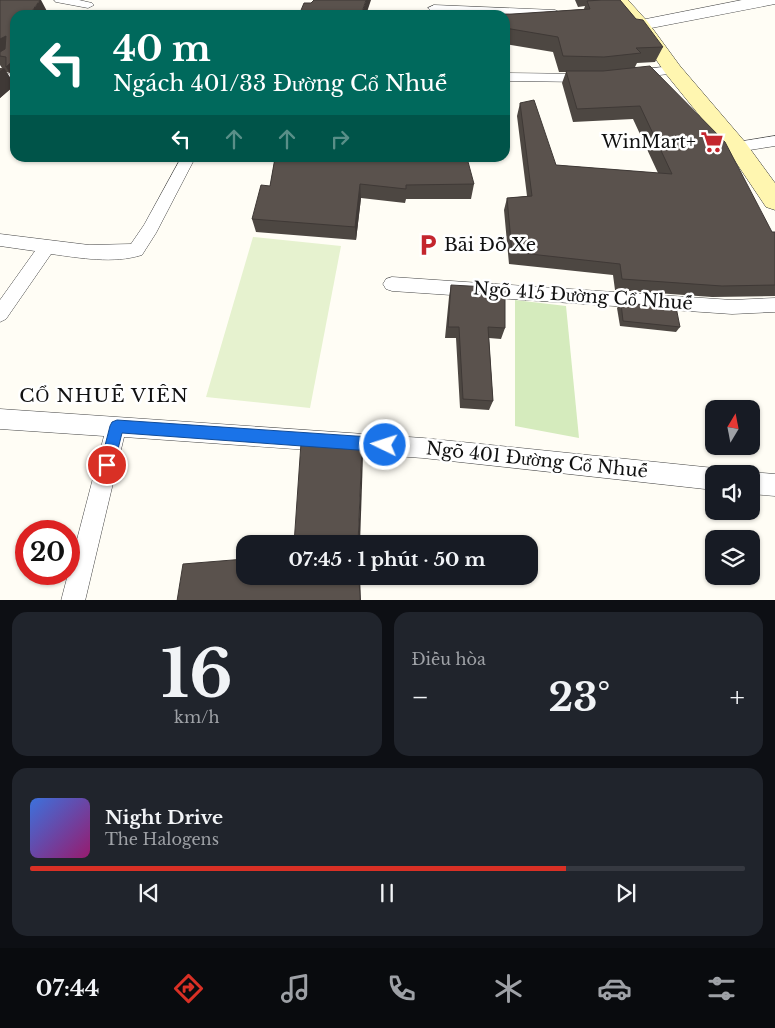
<!DOCTYPE html>
<html lang="vi">
<head>
<meta charset="utf-8">
<style>
	:root { --surface:#171b24; --page:#20242c; --text:#f1f3f6; --muted:#9ea1a6; --line:#363941; --accent:#d93025 }
	body { margin:0; font-family:"Libre Baskerville",serif; background:var(--page); color:var(--text); height:100vh; display:flex; flex-direction:column; font-size:19px; white-space:nowrap }
	* { box-sizing:border-box; margin:0 }
	p { font-size:16px; color:var(--muted) }
	.icon { flex:none; width:28px; height:28px; fill:none; stroke:currentColor; stroke-width:2; stroke-linecap:round; stroke-linejoin:round }
	.map { position:relative; height:600px; overflow:hidden }
	.drawer { display:flex; flex-direction:column; gap:12px; padding:12px; background:#0d0f14; flex:1 }
	.drawer>* { flex:none }
	.guide { position:absolute; left:10px; top:10px; width:500px; height:152px; border-radius:15px; box-shadow:0 1px 4px #0004; background:#00695c; color:#fff; overflow:hidden }
	.needle { width:32px; rotate:10deg }
	.tools { position:absolute; left:705px; top:400px; display:grid; gap:10px }
	.tools a { display:grid; place-items:center; width:55px; height:55px; border-radius:10px; background:var(--surface); box-shadow:0 1px 4px #0004; font-size:25px }
	.speed { position:absolute; left:15px; top:520px; display:flex; gap:10px; font-size:25px; font-weight:700; text-align:center }
	.speed>* { display:grid; place-content:center; width:65px; height:65px; border-radius:50%; background:var(--surface); box-shadow:0 1px 4px #0004; line-height:1 }
	.speed .limit { border:8px solid #d22; background:#fff; color:#111 }
	.pin { position:absolute; display:grid; place-items:center; width:42px; height:42px; color:#fff; margin:-21px; border:2px solid #fff; border-radius:50%; box-shadow:0 1px 5px #0007 }
	.me { position:absolute; width:55px; margin:-28px; rotate:274deg; stroke-linejoin:round; filter:drop-shadow(0 0 4px #0008) }
	.turn { display:flex; align-items:center; gap:18px; height:105px; padding:0 20px; font-size:22px }
	.turn .icon { width:65px; height:65px; stroke-width:2.5 }
	.turn b { display:block; font-size:35px; line-height:42px }
	.lanes { display:flex; align-items:center; height:48px; padding:0 20px; background:#0003; justify-content:center; gap:25px; direction:ltr }
	.lanes .off { opacity:.35 }
	.big { font-size:38px; font-weight:700; line-height:1.1 }
	.drawer .tile { flex:1; display:flex; flex-direction:column; justify-content:center; gap:8px; min-width:0; padding:0 18px; border-radius:15px; background:var(--page) }
	.drawer .dial { align-items:center; gap:0 }
	.dial b { font-size:65px; line-height:1 }
	.song { display:flex; align-items:center; gap:15px }
	.cover { width:60px; height:60px; border-radius:8px; background:linear-gradient(135deg,hsl(220 70% 55%),hsl(320 70% 35%)) }
	.played { height:5px; border-radius:2px; background:linear-gradient(90deg,var(--accent) 75%,var(--line) 75%) }
	.keys { display:flex; justify-content:space-around; direction:ltr }
	.heat { display:flex; justify-content:space-between; align-items:center; font-size:28px; direction:ltr }
	.drawer .tiles { flex:1; display:grid; gap:12px; grid-template-columns:1fr 1fr }
	.tile:last-child { grid-column:span 2 }
	.trip { position:absolute; left:236px; top:535px; width:302px; height:50px; border-radius:15px; background:var(--surface); box-shadow:0 1px 4px #0004; font-weight:700; line-height:50px; text-align:center }
	.tab-bar { display:flex; height:80px; justify-content:space-around; align-items:center; background:#090b0e; color:var(--muted) }
	.tab-bar .icon { width:35px; height:35px }
	.tab-bar .current { color:var(--accent) }
	.tab-bar b { font-size:22px; color:var(--text) }
	.map>svg:first-child { display:block }
	.green { fill:#d5ebbd }
	.pitch { fill:#e6f2cf }
	.lines { fill:none; stroke-linecap:round; stroke-linejoin:round }
	.lane-casing { stroke:#444; stroke-width:1 }
	.street-casing { stroke:#444; stroke-width:1 }
	.secondary-casing { stroke:#333; stroke-width:1 }
	.lane { fill:#fff; fill-rule:evenodd }
	.street { fill:#fff; fill-rule:evenodd }
	.secondary { fill:#fff6b0; fill-rule:evenodd }
	.wall { fill:#4d4742 }
	.shaded-wall { fill:#3f3936 }
	.building { fill:#5a524d; stroke:#3f3936 }
	.route { fill:#1a73e8; stroke:#114b97 }
	.labels { text-anchor:middle; stroke-width:5; stroke-linejoin:round; paint-order:stroke }
	.poi-label { font-size:18px; fill:#111; stroke:#fff; text-anchor:end }
	.street-label { font-size:18px; fill:#111; stroke:#fff }
	.neighbourhood-label { font-size:19px; letter-spacing:1px; fill:#111; stroke:#fff }
</style>
</head>
<body>
<div class="map">
<svg width="775" height="601" viewBox="0 0 775 601">
	<rect width="100%" height="100%" fill="#fffdf5"/>
	<polygon class="green" points="515,300 566,306 579,438 515,426"/>
	<polygon class="pitch" points="253,237 341,246 310,408 206,397"/>
	<g class="lines">
		<defs>
			<g id="lane">
				<polygon points="54,0 79,0 92,3 94,5 88,8 56,2"/>
				<polygon points="434,5 555,10 561,13 555,16 430,10 428,8"/>
				<polygon points="673,66 677,67 679,70 677,73 634,78 628,74 634,70"/>
				<polygon points="0,73 15,75 15,83 0,81"/>
				<polygon points="505,73 588,74 594,78 588,82 505,81"/>
				<polygon points="775,136 775,146 737,152 732,150 730,147 732,144 737,142"/>
				<path d="M181,158H195L156,233L142,255C113,264 81,258 51,254L6,319L0,322V300L35,251L0,246V234L89,245L131,244L144,225Z"/>
				<polygon points="392,277 732,300 775,298 775,312 732,314 392,291 386,289 383,284 386,279"/>
				<polygon points="0,409 423,438 714,468 723,474 714,474 714,490 423,458 124,437 85,601 61,601 104,436 0,429"/>
				<polygon points="751,472 775,474 775,496 751,494 751,474 747,474"/>
			</g>
			<polygon id="street" points="742,0 775,0 775,4 641,30 635,29 632,25 635,21 641,20"/>
			<polygon id="secondary" points="609,0 628,0 647,21 680,66 745,142 775,183 775,210 766,207 729,152 666,74 635,29"/>
		</defs>
		<use href="#lane" class="lane-casing"/>
		<use href="#street" class="street-casing"/>
		<use href="#secondary" class="secondary-casing"/>
		<use href="#lane" class="lane"/>
		<use href="#street" class="street"/>
		<use href="#secondary" class="secondary"/>
	</g>
	<g class="wall">
		<polygon points="0,0 15,15 15,81 10,73 6,72 15,85 0,98 0,68 2,68 0,65"/>
		<polygon points="575,0 620,0 636,19 663,47 655,62 637,63 635,67 772,232 775,232 775,296 712,297 615,290 613,275 509,264 504,210 507,198 527,196 517,116 520,103 556,165 658,173 633,119 573,122 562,83 566,72 559,72 553,52 505,44 505,15 584,9 585,6 578,7"/>
		<polygon points="275,158 474,184 471,199 406,199 405,203 361,198 356,240 256,232 252,219 270,186"/>
		<polygon points="451,285 505,328 501,339 489,338 493,401 489,410 460,408 456,338 445,338 449,297"/>
		<polygon points="621,303 680,327 676,332 620,326 617,308"/>
	</g>
	<g class="shaded-wall">
		<polygon points="40,0 41,0 49,15 29,15"/>
		<polygon points="366,0 371,0 366,15 361,15"/>
		<polygon points="6,36 6,57 0,56 0,39"/>
		<polygon points="15,59 15,81 6,67"/>
		<polygon points="4,68 15,85 0,98 0,71"/>
		<polygon points="360,184 361,198 356,240 355,227"/>
		<polygon points="362,447 363,456 360,544 358,544"/>
		<polygon points="359,576 360,576 361,601 360,601"/>
	</g>
	<g class="building">
		<polygon points="0,0 40,0 29,15 15,15 15,59 6,67 6,57 0,56 0,52 5,49 6,36 0,39"/>
		<polygon points="314,0 366,0 361,15 299,15 304,3 311,3"/>
		<polygon points="601,0 620,0 636,19 643,20 663,47 636,48 641,53 604,57 563,56 558,37 505,28 505,15 497,15 590,9 587,1"/>
		<polygon points="650,66 725,142 772,232 775,232 775,285 722,286 622,279 620,264 512,252 507,198 532,196 520,103 534,100 556,165 672,174 640,106 577,109 566,71 603,71"/>
		<polygon points="275,158 467,158 474,184 406,185 406,189 360,184 355,227 252,219 261,185 270,186"/>
		<polygon points="451,285 505,288 505,328 488,327 493,401 463,399 459,327 448,327"/>
		<polygon points="621,303 676,307 680,327 623,321"/>
		<polygon points="301,443 362,447 358,544 294,544"/>
		<polygon points="245,559 245,576 359,576 360,601 177,601 183,564"/>
	</g>
	<polygon class="route" points="117,420 385,438 389,440 391,445 389,450 385,452 122,433 114,465 112,470 107,472 102,470 100,465 110,426 112,422"/>
	<defs>
		<symbol id="supermarket-bare" viewBox="-9 -9 18 18"><path d="M-6-5.5h2.5l.6 2H6L4.5 2H-2.5L-4.4-4H-6ZM-1.5 3.2a1.3 1.3 0 1 0 .1 0ZM3 3.2a1.3 1.3 0 1 0 .1 0Z" fill="#c4262e" stroke="#fff" stroke-width="2.5" paint-order="stroke"/></symbol>
		<symbol id="parking-bare" viewBox="-9 -9 18 18"><path d="M-3.5-5.5H1a3.5 3.5 0 0 1 0 7H-1V5.5H-3.5ZM-1-3.4V-.6H.8a1.4 1.4 0 0 0 0-2.8Z" fill="#c4262e" stroke="#fff" stroke-width="2.5" paint-order="stroke"/></symbol>
	</defs>
	<g fill-rule="evenodd">
		<use href="#supermarket-bare" x="696" y="126" width="32" height="32"/>
		<use href="#parking-bare" x="412" y="229" width="32" height="32"/>
	</g>
	<g class="labels">
		<g class="poi-label">
			<text x="696" y="148">WinMart+</text>
			<text x="444" y="251" text-anchor="start">Bãi Đỗ Xe</text>
		</g>
		<g class="street-label">
			<text transform="translate(583 296) rotate(4)" y="6">Ngõ 415 Đường Cổ Nhuế</text>
			<text transform="translate(537 460) rotate(6)" y="6">Ngõ 401 Đường Cổ Nhuế</text>
		</g>
		<g class="neighbourhood-label">
			<text x="104" y="402">CỔ NHUẾ VIÊN</text>
		</g>
	</g>
</svg>
<div class="tools">
<a><svg class="needle" viewBox="-14 -14 28 28"><path d="M0-13l5 13h-10z" fill="#e53935"/><path d="M0 13l5-13h-10z" fill="#9ea1a6"/></svg></a>
<a><svg class="icon" aria-label="sound" viewBox="0 0 24 24"><path d="M4 9h4l5-4v14l-5-4H4zM17 9q2 3 0 6"/></svg></a>
<a><svg class="icon" aria-label="layers" viewBox="0 0 24 24"><path d="M12 4l9 5-9 5-9-5zM3 14l9 5 9-5"/></svg></a>
</div>
<div class="speed"><div class="limit">20</div></div>
<div class="pin" style="left:107px;top:465px;background:#d93025"><svg class="icon" aria-label="arrive" viewBox="0 0 24 24"><path d="M6 21V4h12l-3 4 3 4H6"/></svg></div>
<svg class="me" style="left:385px;top:445px" viewBox="-20 -20 40 40"><circle r="17" fill="#1a73e8" stroke="#fff" stroke-width="3"/><path d="M0-11L8 9 0 5-8 9z" fill="#fff"/></svg>
<div class="trip">07:45 · 1 phút · 50 m</div>
<div class="guide">
<div class="turn"><svg class="icon" aria-label="left" viewBox="0 0 24 24"><path d="M17 20v-9H6M10 6l-5 5 5 5"/></svg><div><b>40 m</b>Ngách 401/33 Đường Cổ Nhuế</div></div>
<div class="lanes"><svg class="icon" aria-label="left" viewBox="0 0 24 24"><path d="M17 20v-9H6M10 6l-5 5 5 5"/></svg><svg class="icon off" aria-label="ahead" viewBox="0 0 24 24"><path d="M12 20V5M6 11l6-6 6 6"/></svg><svg class="icon off" aria-label="ahead" viewBox="0 0 24 24"><path d="M12 20V5M6 11l6-6 6 6"/></svg><svg class="icon off" aria-label="right" viewBox="0 0 24 24"><path d="M7 20v-9h11M14 6l5 5-5 5"/></svg></div>
</div>
</div>
<section class="drawer">
<div class="tiles">
<div class="tile dial"><b>16</b><p>km/h</p></div>
<div class="tile"><p>Điều hòa</p>
<div class="heat"><a>−</a><b class="big">23°</b><a>+</a></div>
</div>
<div class="tile">
<div class="song"><i class="cover"></i><div><b>Night Drive</b><p>The Halogens</p></div></div>
<div class="played"></div>
<div class="keys"><svg class="icon" aria-label="previous" viewBox="0 0 24 24"><path d="M18 5L8 12l10 7zM5 5v14"/></svg><svg class="icon" aria-label="pause" viewBox="0 0 24 24"><path d="M8 5v14M16 5v14"/></svg><svg class="icon" aria-label="next" viewBox="0 0 24 24"><path d="M6 5l10 7-10 7zM19 5v14"/></svg></div>
</div>
</div>
</section>
<nav class="tab-bar">
<b>07:44</b>
<svg class="icon current" aria-label="directions" viewBox="0 0 24 24"><path d="M12 3l9 9-9 9-9-9zM9 14v-3h6M13 9l2 2-2 2"/></svg>
<svg class="icon" aria-label="music" viewBox="0 0 24 24"><path d="M9 18V5l10-2v13"/><circle cx="6" cy="18" r="3"/><circle cx="16" cy="16" r="3"/></svg>
<svg class="icon" aria-label="phone" viewBox="0 0 24 24"><path d="M5 4h4l2 5-3 2q2 4 5 5l2-3 5 2v4C11 20 4 13 5 4z"/></svg>
<svg class="icon" aria-label="climate" viewBox="0 0 24 24"><path d="M12 3v18M4 7l16 10M4 17L20 7"/></svg>
<svg class="icon" aria-label="car" viewBox="0 0 24 24"><path d="M5 17H2v-5l4-1 3-4h7l3 4 3 1v5h-3M9 17h6M6 11h13"/><circle cx="7" cy="17" r="2"/><circle cx="17" cy="17" r="2"/></svg>
<svg class="icon" aria-label="filters" viewBox="0 0 24 24"><path d="M4 7h16M4 17h16"/><circle cx="9" cy="7" r="2"/><circle cx="15" cy="17" r="2"/></svg>
</nav>
</body>
</html>
